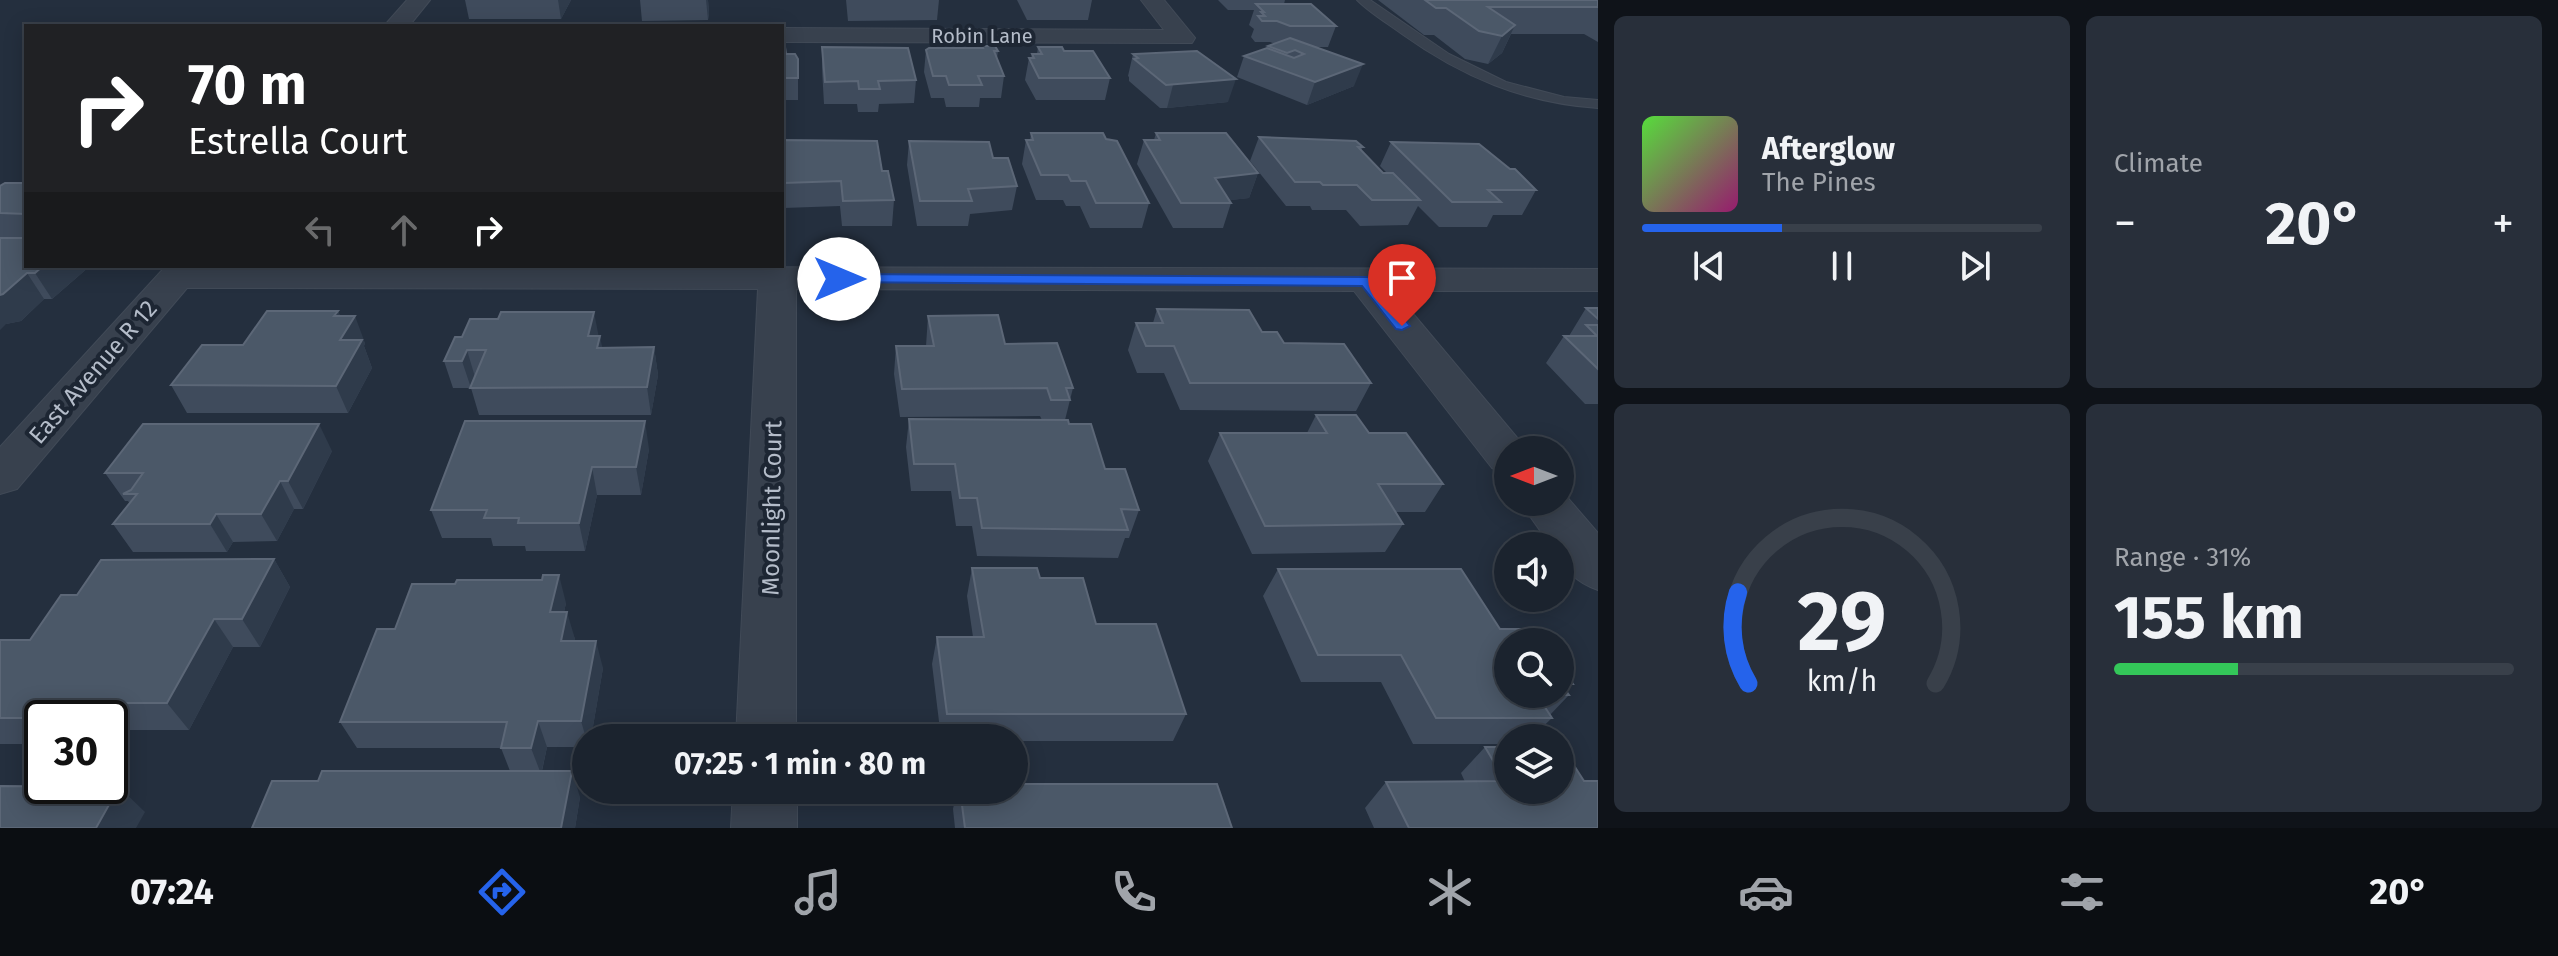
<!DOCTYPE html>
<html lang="en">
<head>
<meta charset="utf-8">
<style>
	:root { --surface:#1b232e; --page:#282f3a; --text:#f1f3f6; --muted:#a0a4aa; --line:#39404a; --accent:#2563eb }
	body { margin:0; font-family:"Fira Sans",sans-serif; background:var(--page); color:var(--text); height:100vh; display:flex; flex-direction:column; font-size:30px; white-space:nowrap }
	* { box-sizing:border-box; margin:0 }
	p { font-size:26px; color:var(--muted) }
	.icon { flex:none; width:44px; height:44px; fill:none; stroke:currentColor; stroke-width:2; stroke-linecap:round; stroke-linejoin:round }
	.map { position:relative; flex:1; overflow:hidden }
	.drawer { display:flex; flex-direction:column; gap:16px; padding:16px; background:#0f1319; width:960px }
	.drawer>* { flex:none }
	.guide { position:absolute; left:24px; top:24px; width:760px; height:244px; border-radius:0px; box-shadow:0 4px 20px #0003,0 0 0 2px var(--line); background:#202124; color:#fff; overflow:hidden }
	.needle { width:52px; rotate:270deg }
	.buttons { position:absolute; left:1494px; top:436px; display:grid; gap:16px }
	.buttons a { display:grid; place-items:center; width:80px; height:80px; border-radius:50%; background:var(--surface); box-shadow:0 4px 20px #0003,0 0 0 2px var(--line); font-size:40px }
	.speed { position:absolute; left:24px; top:700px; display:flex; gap:16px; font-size:40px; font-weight:700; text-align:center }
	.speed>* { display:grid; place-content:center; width:104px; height:104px; border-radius:50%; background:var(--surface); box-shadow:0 4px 20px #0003,0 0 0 2px var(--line); line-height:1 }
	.speed .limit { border:4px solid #111; border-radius:12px; background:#fff; color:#111 }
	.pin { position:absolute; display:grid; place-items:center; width:68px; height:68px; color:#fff; margin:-82px -34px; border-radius:50% 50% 50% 0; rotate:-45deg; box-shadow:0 0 8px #0007 }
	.pin .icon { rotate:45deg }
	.me { position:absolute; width:88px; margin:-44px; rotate:90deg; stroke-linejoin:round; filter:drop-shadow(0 0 6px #0008) }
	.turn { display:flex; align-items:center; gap:28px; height:168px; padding:0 32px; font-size:36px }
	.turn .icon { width:104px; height:104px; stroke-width:2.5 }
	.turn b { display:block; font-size:56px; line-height:68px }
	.lanes { display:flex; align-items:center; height:76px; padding:0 32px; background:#0003; justify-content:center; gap:40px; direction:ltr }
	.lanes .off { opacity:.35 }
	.big { font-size:60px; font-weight:700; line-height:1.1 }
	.drawer .card { flex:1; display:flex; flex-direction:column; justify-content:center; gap:12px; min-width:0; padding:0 28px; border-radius:12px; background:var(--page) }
	.drawer .dial { align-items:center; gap:0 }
	.dial svg { height:208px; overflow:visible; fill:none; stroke:var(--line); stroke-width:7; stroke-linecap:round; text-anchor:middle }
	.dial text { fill:var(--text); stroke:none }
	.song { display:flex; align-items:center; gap:24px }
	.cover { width:96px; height:96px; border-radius:12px; background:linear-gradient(135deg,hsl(110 70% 55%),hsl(320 70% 35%)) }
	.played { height:8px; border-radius:4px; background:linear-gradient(90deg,var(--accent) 35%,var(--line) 35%) }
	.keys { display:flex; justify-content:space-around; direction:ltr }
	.heat { display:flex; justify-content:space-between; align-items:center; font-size:44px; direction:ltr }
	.charge { height:12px; border-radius:6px; background:linear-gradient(90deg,#34c759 31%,var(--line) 0) }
	.drawer .tiles { flex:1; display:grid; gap:16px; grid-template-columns:repeat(2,1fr) }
	.trip { position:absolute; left:572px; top:724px; width:456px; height:80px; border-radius:40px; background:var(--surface); box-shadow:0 4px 20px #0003,0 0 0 2px var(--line); font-weight:700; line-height:80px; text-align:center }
	.menu { display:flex; height:128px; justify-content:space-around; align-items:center; background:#0b0e12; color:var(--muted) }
	.menu .icon { width:56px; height:56px }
	.menu .active { color:var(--accent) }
	.menu b { font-size:36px; color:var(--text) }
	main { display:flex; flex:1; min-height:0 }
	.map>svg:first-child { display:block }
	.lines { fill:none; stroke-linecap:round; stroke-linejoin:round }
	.service-casing { stroke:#414a57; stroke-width:2 }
	.minor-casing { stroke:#414a57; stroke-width:2 }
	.service { fill:#38414e; fill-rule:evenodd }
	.minor { fill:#38414e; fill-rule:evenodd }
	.wall { fill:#3f4b5c }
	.shaded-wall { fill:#2f3b4b }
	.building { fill:#4b5868; stroke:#5c6777; stroke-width:2 }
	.route { fill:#2563eb; stroke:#184099; stroke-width:2 }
	.labels { text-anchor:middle; stroke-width:8; stroke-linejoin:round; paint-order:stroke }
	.far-street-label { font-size:20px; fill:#b4bcc9; stroke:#1d2633 }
	.street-label { font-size:24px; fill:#b4bcc9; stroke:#1d2633 }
</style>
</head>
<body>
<main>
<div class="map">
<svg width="1598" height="828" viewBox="0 0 1598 828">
	<rect width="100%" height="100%" fill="#242f3e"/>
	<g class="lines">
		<defs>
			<path id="service" d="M1357,0H1370L1449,54L1506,82L1564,97L1598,100V108C1524,103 1462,77 1402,34C1387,23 1370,13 1357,0Z"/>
			<g id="minor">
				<polygon points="407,0 430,0 409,26 384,26"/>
				<polygon points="1141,0 1164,0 1195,38 1192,43 782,42 782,28 1164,30"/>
				<polygon points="166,266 1598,269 1598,291 1394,291 1524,446 1527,450 1508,450 1508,473 1492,468 1354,291 796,289 796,738 736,738 758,289 187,288 17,489 0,494 0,447"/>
				<path d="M1560,489L1598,533V590C1578,583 1560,569 1560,546H1551L1520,502H1560Z"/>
				<polygon points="733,790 797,790 797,828 731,828"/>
			</g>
		</defs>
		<use href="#service" class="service-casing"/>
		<use href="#minor" class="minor-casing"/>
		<use href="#service" class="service"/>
		<use href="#minor" class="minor"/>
	</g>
	<g class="wall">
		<polygon points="465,0 571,0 561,19 469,19"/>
		<polygon points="640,0 708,0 709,13 708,20 642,21"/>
		<polygon points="846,0 939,0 937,20 848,21"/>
		<polygon points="1017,0 1092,0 1088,20 1027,20"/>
		<polygon points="1218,0 1285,0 1284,4 1336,26 1328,47 1314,47 1354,86 1307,105 1237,77 1244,56 1267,48 1268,46 1275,44 1270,42 1255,42 1251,37 1254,29 1249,25 1254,10 1228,10"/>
		<polygon points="1378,0 1598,0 1598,42 1584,34 1511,34 1502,53 1488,64 1465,59 1434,35 1424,35"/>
		<polygon points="982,46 998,51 997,58 1004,76 1001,98 980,98 979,107 946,107 944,98 931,98 924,72 926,50 981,48"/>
		<polygon points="782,47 786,54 798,59 798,100 782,100"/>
		<polygon points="822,47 916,80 914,103 879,104 878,112 858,112 857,104 824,104 822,69"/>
		<polygon points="1038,47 1064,51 1110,78 1105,100 1036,100 1025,80 1029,58 1031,58 1032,54 1037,54"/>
		<polygon points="1133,54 1228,102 1167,108 1160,108 1129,81 1129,77 1128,76"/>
		<polygon points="1031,133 1106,139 1149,203 1142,228 1090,228 1080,206 1066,206 1063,200 1036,200 1022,164 1026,140 1030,140"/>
		<polygon points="1156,133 1258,173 1249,198 1230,200 1231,203 1223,228 1173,228 1137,164 1144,140 1154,140"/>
		<polygon points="1259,137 1363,147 1361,151 1383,173 1387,173 1380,166 1391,142 1536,190 1522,215 1493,215 1487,227 1439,227 1418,206 1408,225 1360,226 1346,210 1312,210 1310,206 1286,206 1250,161"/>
		<polygon points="783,140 882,171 894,200 892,226 842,226 840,206 784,208"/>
		<polygon points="909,141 993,158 1017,186 1012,210 970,214 968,226 917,226 907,165"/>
		<polygon points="26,183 26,238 0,237 0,186"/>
		<polygon points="26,266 90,266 52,299 44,299 21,321 6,324"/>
		<polygon points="1586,308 1598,308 1598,404 1585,404 1546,363 1564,336 1569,336"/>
		<polygon points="1157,309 1262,332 1371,383 1356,411 1180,410 1164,373 1137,373 1128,350 1136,323 1153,323"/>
		<polygon points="338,311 340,316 365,343 364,346 372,368 348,413 187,413 171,385 243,345"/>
		<polygon points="928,316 1005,344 1073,388 1065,420 1069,424 1139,510 1129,538 1125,538 1118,558 977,556 972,526 956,526 951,491 911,491 906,447 909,419 1042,420 1040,416 900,417 894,374 896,346 926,346"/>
		<polygon points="599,336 602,348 654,347 658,375 651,415 479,415 471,388 453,388 444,361 455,337"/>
		<polygon points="1316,415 1369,433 1443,484 1425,512 1395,512 1403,524 1385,552 1252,554 1208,461 1220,433 1307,433"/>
		<polygon points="649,449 641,495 597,495 585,551 526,551 525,546 493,546 491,538 442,538 431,510"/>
		<polygon points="332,451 303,509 294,509 277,541 233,542 227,552 133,552 113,524 130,504 128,501 125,501 105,473"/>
		<polygon points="274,559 290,587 260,647 233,647 189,730 110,730 110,718 42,718 42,744 0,744 0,640 30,640 77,595"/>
		<polygon points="972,568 1040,578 1096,624 1186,714 1173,741 1014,741 1014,738 941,738 932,664 937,637 973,637 967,596"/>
		<polygon points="1278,569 1500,629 1560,664 1573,684 1566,691 1569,695 1550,715 1552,718 1531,738 1508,738 1508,744 1413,744 1381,682 1301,682 1263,596"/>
		<polygon points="566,603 564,612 575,639 574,641 603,668 591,738 586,738 586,747 547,747 542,771 580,797 575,828 252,828 318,781 510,771 501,748 357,748 340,722 395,629"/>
		<polygon points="1485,747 1584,781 1598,828 1374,828 1365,808 1386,782 1465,782 1461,773"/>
		<polygon points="957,790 1014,790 1232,828 955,828 953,809"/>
	</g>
	<g class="shaded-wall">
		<polygon points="558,0 571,0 561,19"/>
		<polygon points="706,0 708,0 709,13 708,20"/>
		<polygon points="1515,25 1502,53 1488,64 1502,36"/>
		<polygon points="1363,64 1354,86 1307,105 1315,82"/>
		<polygon points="1236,79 1228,102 1167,108 1173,85"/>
		<polygon points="1258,173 1249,198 1207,203 1215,178"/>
		<polygon points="43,266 90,266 52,299 35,273"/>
		<polygon points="27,273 44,299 21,321 6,324 0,330 0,295"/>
		<polygon points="338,311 346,331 355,316 365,343 364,346 372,368 348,413 336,386 334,316"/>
		<polygon points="594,312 599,338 600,336 605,363 588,336"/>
		<polygon points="654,347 658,375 651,415 647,387"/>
		<polygon points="467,350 475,377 471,388 462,361"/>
		<polygon points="645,421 649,449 641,495 636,467"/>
		<polygon points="319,424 332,451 303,509 288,481"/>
		<polygon points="592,467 597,495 585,551 579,523"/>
		<polygon points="280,481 294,509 277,541 261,514"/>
		<polygon points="216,514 233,542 227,552 210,524"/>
		<polygon points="274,559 290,587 260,647 242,619"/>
		<polygon points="559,575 566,603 558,639 550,612"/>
		<polygon points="567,612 575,639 569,668 561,641"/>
		<polygon points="214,619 233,647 189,730 167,703"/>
		<polygon points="596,641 603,668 591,738 586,738 581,721"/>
		<polygon points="42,703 56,718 42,718 42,727 32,718"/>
		<polygon points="538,721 547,747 541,774 531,748"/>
		<polygon points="572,771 580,797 575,828 561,828"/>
		<polygon points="119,787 145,812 136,828 96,828"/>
	</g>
	<g class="building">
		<polygon points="1425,0 1598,0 1598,7 1488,7 1515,25 1502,36 1479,31 1446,8 1436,8"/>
		<polygon points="1256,4 1311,4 1336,26 1290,26 1277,21 1262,21 1258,16 1265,16 1261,12 1264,12"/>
		<polygon points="1290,38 1363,64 1315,82 1244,56 1267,48 1294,58 1304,54 1295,50 1287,53 1268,46"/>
		<polygon points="982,46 995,46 998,51 994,51 1004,76 978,76 982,85 949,85 946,76 933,76 926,50 929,48 983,48"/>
		<polygon points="782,47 785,47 786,54 795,54 798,59 798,78 782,78"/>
		<polygon points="822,47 908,48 916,80 878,81 880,89 859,89 858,81 825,82"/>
		<polygon points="1038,47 1062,47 1064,51 1093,51 1110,78 1039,78 1029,58 1034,58 1032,54 1042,54"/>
		<polygon points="1197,51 1236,79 1166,85 1134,59 1138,58 1133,54"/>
		<polygon points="1031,133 1103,133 1106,139 1117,141 1149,203 1096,203 1086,181 1071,181 1068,175 1041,175 1026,140 1033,140"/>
		<polygon points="1156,133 1226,133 1258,173 1215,178 1231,203 1181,203 1144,140 1160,140"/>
		<polygon points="1259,137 1356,141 1363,147 1358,147 1383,173 1393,173 1420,200 1372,200 1357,185 1323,185 1320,182 1295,182"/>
		<polygon points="783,140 877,141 882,171 888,171 894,200 843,201 841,181 784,183"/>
		<polygon points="909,141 989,142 993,158 1008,158 1017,186 968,189 972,201 920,201"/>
		<polygon points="1391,142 1479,144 1510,169 1515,169 1536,190 1488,190 1501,202 1452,202"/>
		<polygon points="5,183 26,183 26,214 0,213 0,186"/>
		<polygon points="0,238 26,238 26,266 43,266 35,273 27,273 3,294 0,295"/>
		<polygon points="1586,308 1598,308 1598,319"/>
		<polygon points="1157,309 1249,310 1262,332 1277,332 1284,343 1344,344 1371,383 1190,383 1174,346 1146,346 1136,323 1163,323"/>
		<polygon points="267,311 338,311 334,316 355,316 340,340 362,340 336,386 171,385 202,345 243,345"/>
		<polygon points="501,312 594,312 588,336 600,336 597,348 654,347 647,387 470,388 486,350 467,350 462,361 444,361 455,337 462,337 470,319 498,319"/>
		<polygon points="998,315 1005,344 1057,343 1073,388 1066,388 1070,400 1051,400 1047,388 902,389 896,346 934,346 928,316"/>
		<polygon points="1586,325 1598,325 1598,369 1564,336 1597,336"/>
		<polygon points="1316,415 1356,415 1369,433 1406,433 1443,484 1378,484 1403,524 1265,526 1220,433 1327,433"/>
		<polygon points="909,419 1068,420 1069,424 1091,424 1105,469 1125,469 1139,510 1121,509 1128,530 982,528 977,498 960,498 955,464 914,464"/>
		<polygon points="465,421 645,421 636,467 592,467 579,523 518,523 519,518 484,518 487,510 431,510"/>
		<polygon points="143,424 319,424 288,481 280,481 261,514 216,514 210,524 113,524 137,494 123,494 131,490 143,473 105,473"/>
		<polygon points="274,559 242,619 214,619 167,703 42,703 32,718 0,718 0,640 30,640 61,595 77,595 101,560"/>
		<polygon points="972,568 1037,568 1040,578 1083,578 1096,624 1156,624 1186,714 947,714 937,637 984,637"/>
		<polygon points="1278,569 1461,569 1500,629 1535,629 1544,642 1508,642 1508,694 1560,694 1560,664 1573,684 1561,684 1569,695 1537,695 1552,718 1436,718 1401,655 1318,655"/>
		<polygon points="543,575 559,575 550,612 567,612 561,641 596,641 581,721 538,721 531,748 501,748 507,722 340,722 377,629 395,629 412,584 455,584 457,580 542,580"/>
		<polygon points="1485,747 1508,747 1508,790 1560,790 1560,747 1562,747 1584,781 1598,781 1598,828 1409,828 1386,782 1505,781"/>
		<polygon points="322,771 572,771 561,828 252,828 272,781 318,781"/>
		<polygon points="1014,784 1217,784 1232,828 965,828 960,790 1014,790"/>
		<polygon points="0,786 119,787 96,828 0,828"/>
	</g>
	<polygon class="route" points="839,274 1367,277 1372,278 1410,326 1402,330 1396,329 1362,286 834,282 834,276"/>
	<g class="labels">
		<g class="far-street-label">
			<text x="982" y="43">Robin Lane</text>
		</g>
		<g class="street-label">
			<text transform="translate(93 372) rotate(-49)" y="8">East Avenue R 12</text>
			<text transform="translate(772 508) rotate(-89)" y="8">Moonlight Court</text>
		</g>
	</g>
</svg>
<div class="buttons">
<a><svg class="needle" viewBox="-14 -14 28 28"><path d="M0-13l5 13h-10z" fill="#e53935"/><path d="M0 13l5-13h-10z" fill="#a0a4aa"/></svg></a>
<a><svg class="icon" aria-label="sound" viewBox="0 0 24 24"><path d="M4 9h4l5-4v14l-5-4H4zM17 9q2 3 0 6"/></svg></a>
<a><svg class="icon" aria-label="search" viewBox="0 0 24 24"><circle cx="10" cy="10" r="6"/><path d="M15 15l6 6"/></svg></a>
<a><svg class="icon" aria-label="layers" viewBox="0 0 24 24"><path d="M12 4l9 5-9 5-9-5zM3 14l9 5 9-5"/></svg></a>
</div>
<div class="speed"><div class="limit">30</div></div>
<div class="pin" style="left:1402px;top:326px;background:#d93025"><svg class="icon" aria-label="arrive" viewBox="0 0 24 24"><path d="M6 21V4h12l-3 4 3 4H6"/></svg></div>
<svg class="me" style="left:839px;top:279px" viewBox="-20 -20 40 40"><circle r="19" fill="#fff"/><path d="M0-13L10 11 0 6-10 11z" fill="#2563eb"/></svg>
<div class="trip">07:25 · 1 min · 80 m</div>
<div class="guide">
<div class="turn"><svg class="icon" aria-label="right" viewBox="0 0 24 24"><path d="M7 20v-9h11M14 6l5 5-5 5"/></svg><div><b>70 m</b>Estrella Court</div></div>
<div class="lanes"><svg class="icon off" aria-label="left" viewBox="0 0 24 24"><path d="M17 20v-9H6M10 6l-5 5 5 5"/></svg><svg class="icon off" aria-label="ahead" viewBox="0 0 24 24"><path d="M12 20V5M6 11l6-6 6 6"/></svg><svg class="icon" aria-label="right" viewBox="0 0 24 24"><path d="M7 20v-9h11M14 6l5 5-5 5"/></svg></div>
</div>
</div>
<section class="drawer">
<div class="tiles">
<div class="card">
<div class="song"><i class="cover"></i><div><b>Afterglow</b><p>The Pines</p></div></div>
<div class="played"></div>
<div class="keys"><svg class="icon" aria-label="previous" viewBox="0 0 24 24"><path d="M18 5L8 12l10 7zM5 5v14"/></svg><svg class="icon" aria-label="pause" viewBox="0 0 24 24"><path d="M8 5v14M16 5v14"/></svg><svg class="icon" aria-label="next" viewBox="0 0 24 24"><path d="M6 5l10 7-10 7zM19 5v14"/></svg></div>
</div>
<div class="card"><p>Climate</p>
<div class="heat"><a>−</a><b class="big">20°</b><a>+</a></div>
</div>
<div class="card dial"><svg viewBox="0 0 100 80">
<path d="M14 69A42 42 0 1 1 86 69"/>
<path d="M14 69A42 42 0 0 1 10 34" stroke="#2563eb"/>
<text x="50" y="56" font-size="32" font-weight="700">29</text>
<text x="50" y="72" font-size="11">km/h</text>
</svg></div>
<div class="card"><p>Range · 31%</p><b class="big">155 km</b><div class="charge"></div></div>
</div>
</section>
</main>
<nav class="menu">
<b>07:24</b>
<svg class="icon active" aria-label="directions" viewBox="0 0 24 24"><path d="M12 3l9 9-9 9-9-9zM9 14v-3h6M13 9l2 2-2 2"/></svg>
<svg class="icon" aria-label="music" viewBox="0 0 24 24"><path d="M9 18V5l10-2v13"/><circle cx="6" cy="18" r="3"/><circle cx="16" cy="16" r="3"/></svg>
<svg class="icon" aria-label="phone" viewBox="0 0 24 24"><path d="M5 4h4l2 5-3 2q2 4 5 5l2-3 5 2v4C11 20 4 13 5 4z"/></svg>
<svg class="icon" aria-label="climate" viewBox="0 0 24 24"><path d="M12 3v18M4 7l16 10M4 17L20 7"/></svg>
<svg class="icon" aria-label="car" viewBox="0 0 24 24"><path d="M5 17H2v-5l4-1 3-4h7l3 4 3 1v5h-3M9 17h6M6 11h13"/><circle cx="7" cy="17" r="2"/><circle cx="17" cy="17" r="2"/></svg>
<svg class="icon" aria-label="filters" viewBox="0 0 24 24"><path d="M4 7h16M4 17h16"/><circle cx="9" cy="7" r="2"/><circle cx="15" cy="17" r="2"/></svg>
<b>20°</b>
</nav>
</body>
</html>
